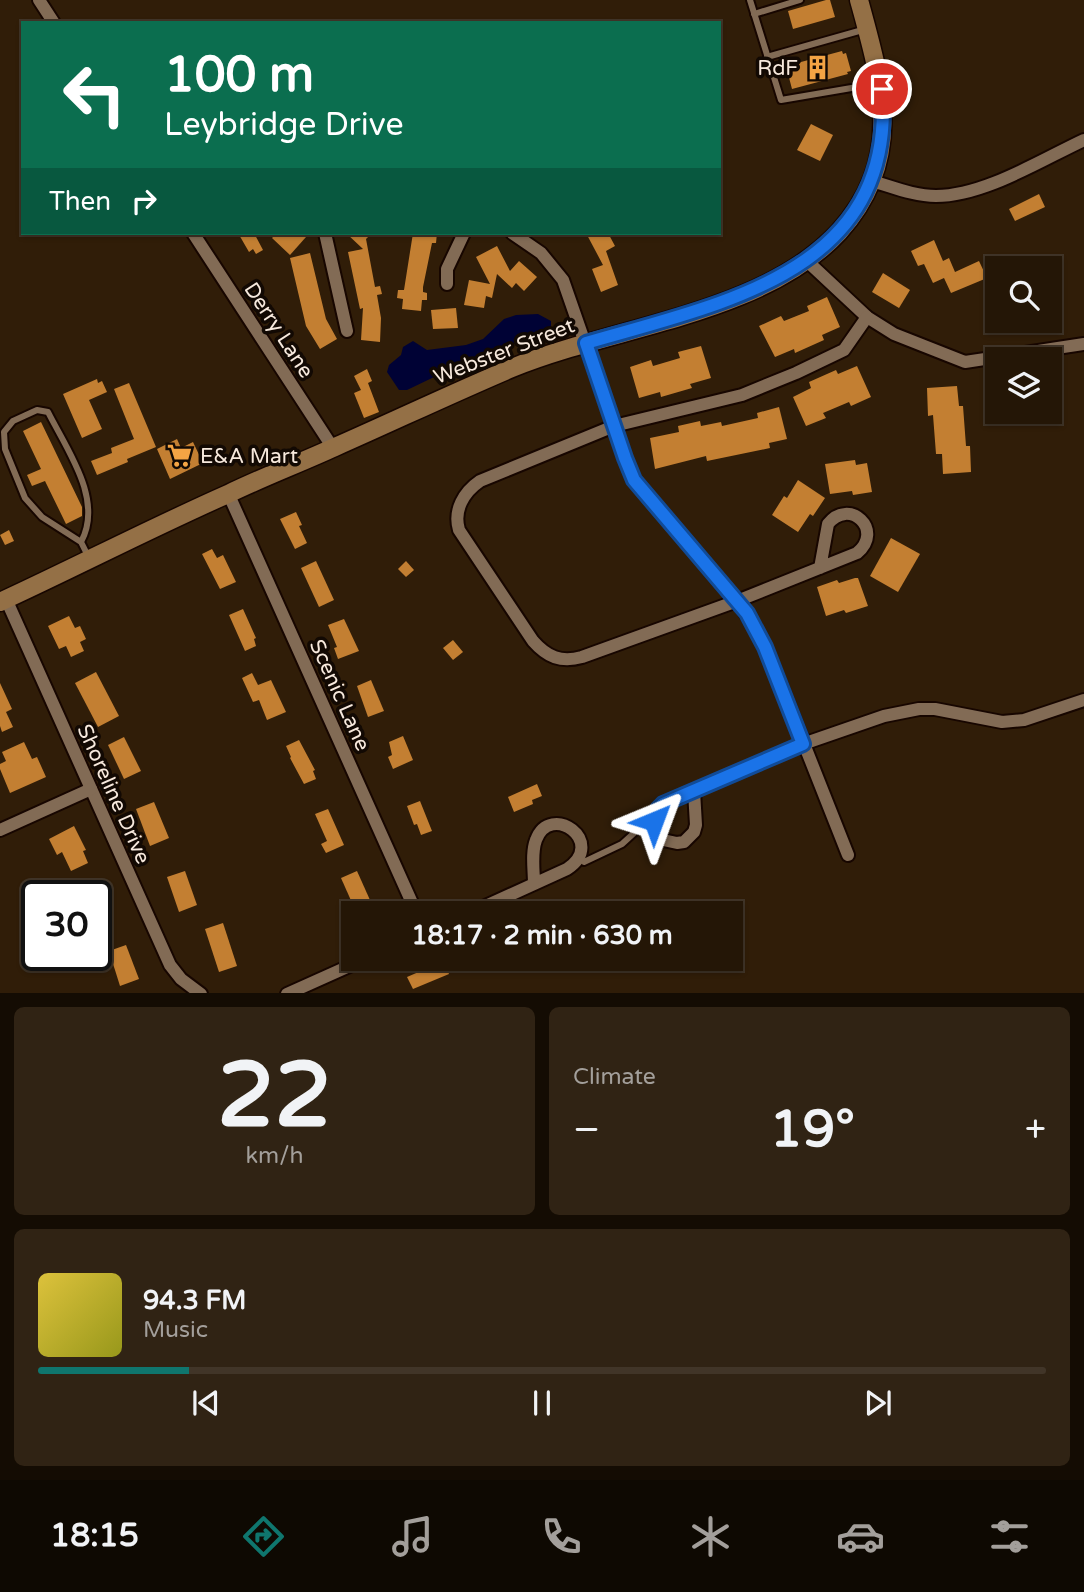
<!DOCTYPE html>
<html lang="en">
<head>
<meta charset="utf-8">
<style>
	:root { --surface:#241606; --page:#302314; --text:#f1f3f6; --muted:#a39f9b; --line:#413528; --accent:#0f766e }
	body { margin:0; font-family:"Varela Round",sans-serif; background:var(--page); color:var(--text); height:100vh; display:flex; flex-direction:column; font-size:26px; white-space:nowrap }
	* { box-sizing:border-box; margin:0 }
	p { font-size:23px; color:var(--muted) }
	.icon { flex:none; width:38px; height:38px; fill:none; stroke:currentColor; stroke-width:2; stroke-linecap:round; stroke-linejoin:round }
	.map { position:relative; height:993px; overflow:hidden }
	.details { display:flex; flex-direction:column; gap:14px; padding:14px; background:#140c03; flex:1 }
	.details>* { flex:none }
	.top-card { position:absolute; left:21px; top:21px; width:700px; height:214px; border-radius:0px; box-shadow:0 2px 5px #0004,0 0 0 2px var(--line); background:#0b6e4f; color:#fff; overflow:hidden }
	.tools { position:absolute; left:985px; top:256px; display:grid; gap:14px }
	.tools a { display:grid; place-items:center; width:77px; height:77px; border-radius:0px; background:var(--surface); box-shadow:0 2px 5px #0004,0 0 0 2px var(--line); font-size:35px }
	.speed { position:absolute; left:21px; top:880px; display:flex; gap:14px; font-size:35px; font-weight:700; text-align:center }
	.speed>* { display:grid; place-content:center; width:91px; height:91px; border-radius:50%; background:var(--surface); box-shadow:0 2px 5px #0004,0 0 0 2px var(--line); line-height:1 }
	.speed .limit { border:4px solid #111; border-radius:10px; background:#fff; color:#111 }
	.pin { position:absolute; display:grid; place-items:center; width:60px; height:60px; color:#fff; margin:-30px; border:4px solid #fff; border-radius:50%; box-shadow:0 2px 7px #0007 }
	.me { position:absolute; width:77px; margin:-38px; rotate:44deg; stroke-linejoin:round; filter:drop-shadow(0 0 5px #0008) }
	.turn { display:flex; align-items:center; gap:24px; height:147px; padding:0 28px; font-size:32px }
	.turn .icon { width:91px; height:91px; stroke-width:2.5 }
	.turn b { display:block; font-size:49px; line-height:60px }
	.then { display:flex; align-items:center; height:66px; padding:0 28px; background:#0003; gap:14px; font-size:26px }
	.big { font-size:52px; font-weight:800; line-height:1.1 }
	.details .tile { flex:1; display:flex; flex-direction:column; justify-content:center; gap:10px; min-width:0; padding:0 24px; border-radius:10px; background:var(--page) }
	.details .dial { align-items:center; gap:0 }
	.dial b { font-size:91px; line-height:1 }
	.song { display:flex; align-items:center; gap:21px }
	.cover { width:84px; height:84px; border-radius:10px; background:linear-gradient(135deg,hsl(50 70% 55%),hsl(60 70% 35%)) }
	.played { height:7px; border-radius:4px; background:linear-gradient(90deg,var(--accent) 15%,var(--line) 15%) }
	.keys { display:flex; justify-content:space-around; direction:ltr }
	.heat { display:flex; justify-content:space-between; align-items:center; font-size:38px; direction:ltr }
	.details .tiles { flex:1; display:grid; gap:14px; grid-template-columns:1fr 1fr }
	.tile:last-child { grid-column:span 2 }
	.trip { position:absolute; left:341px; top:901px; width:402px; height:70px; border-radius:0px; background:var(--surface); box-shadow:0 2px 5px #0004,0 0 0 2px var(--line); font-weight:800; line-height:70px; text-align:center }
	.menu { display:flex; height:112px; justify-content:space-around; align-items:center; background:#0e0902; color:var(--muted) }
	.menu .icon { width:49px; height:49px }
	.menu .on { color:var(--accent) }
	.menu b { font-size:32px; color:var(--text) }
	.map>svg:first-child { display:block }
	.water { fill:#000235 }
	.building { fill:#c37f32 }
	.lines { fill:none; stroke-linecap:round; stroke-linejoin:round }
	.service-casing { stroke:#170600; stroke-width:10 }
	.minor-casing { stroke:#170600; stroke-width:16 }
	.secondary-casing { stroke:#170600; stroke-width:21 }
	.service { stroke:#826b55; stroke-width:6 }
	.minor { stroke:#826b55; stroke-width:12 }
	.secondary { stroke:#947046; stroke-width:18 }
	.route-casing { stroke:#114b97; stroke-width:18 }
	.route { stroke:#1a73e8; stroke-width:12 }
	.labels { text-anchor:middle; stroke-width:7; stroke-linejoin:round; paint-order:stroke }
	.poi-label { font-size:21px; fill:#f7e9dd; stroke:#120903; text-anchor:end }
	.street-label { font-size:21px; fill:#f7e9dd; stroke:#120903 }
</style>
</head>
<body>
<div class="map">
<svg width="1084" height="994" viewBox="0 0 1084 994">
	<rect width="100%" height="100%" fill="#301d08"/>
	<polygon class="water" points="538,314 551,321 551,327 546,331 455,367 407,390 399,390 387,372 389,365 401,355 403,347 413,341 427,350 466,345 483,339 504,319 516,315"/>
	<g class="building">
		<polygon points="826,0 830,0 835,17 793,29 788,11"/>
		<polygon points="842,51 843,54 846,53 851,71 847,72 848,74 792,89 786,66"/>
		<polygon points="811,124 833,135 820,161 797,150"/>
		<polygon points="1039,194 1045,207 1015,221 1009,209"/>
		<polygon points="238,233 254,233 263,250 256,254 253,249 249,252"/>
		<polygon points="277,233 302,233 306,237 290,255 272,238"/>
		<polygon points="346,233 372,233 366,239 375,287 380,286 382,294 377,295 381,318 380,342 361,340 363,308 360,309 348,252 363,249"/>
		<polygon points="413,233 437,233 436,243 432,243 423,287 423,292 427,293 427,300 422,300 421,311 402,309 403,299 397,298 398,290 404,290"/>
		<polygon points="586,233 608,233 615,246 606,251 618,285 601,292 592,269 603,265"/>
		<polygon points="934,240 943,261 949,258 955,272 979,261 987,278 951,293 944,278 933,283 924,264 918,266 911,251"/>
		<polygon points="497,246 510,271 519,261 537,277 524,291 516,283 512,288 497,274 492,298 486,296 484,308 464,305 469,280 490,284 476,257"/>
		<polygon points="310,253 326,319 337,339 320,349 306,326 290,258"/>
		<polygon points="883,273 910,290 899,308 872,292"/>
		<polygon points="827,297 840,327 822,335 824,340 795,353 794,349 775,357 759,326 781,316 784,321 809,311 807,306"/>
		<polygon points="456,308 458,328 433,329 431,310"/>
		<polygon points="701,346 711,378 690,384 692,388 661,397 660,392 639,398 630,367 651,360 653,366 680,358 678,352"/>
		<polygon points="857,366 871,397 851,406 849,402 823,413 826,418 806,426 793,397 811,388 809,382 836,370 838,374"/>
		<polygon points="367,369 372,381 368,383 379,412 364,418 354,393 361,390 354,376"/>
		<polygon points="97,379 98,383 102,381 107,392 89,400 102,429 82,438 63,394"/>
		<polygon points="129,383 156,447 127,459 128,462 97,475 91,461 112,453 111,448 134,439 114,389"/>
		<polygon points="957,386 959,406 963,406 966,446 970,446 971,472 943,474 942,454 936,454 933,415 928,416 927,388"/>
		<polygon points="779,407 787,439 769,443 770,448 707,461 706,456 655,469 650,438 679,432 678,426 700,421 701,426 721,422 722,426 758,418 757,413"/>
		<polygon points="41,422 82,507 82,516 66,524 45,481 32,486 27,475 41,469 23,431"/>
		<polygon points="177,439 181,448 193,442 203,463 170,479 157,449"/>
		<polygon points="855,460 856,465 867,463 872,492 853,495 852,491 830,494 825,464"/>
		<polygon points="798,480 825,498 813,516 810,514 798,532 772,515 784,496 787,498"/>
		<polygon points="296,512 302,525 299,526 307,543 295,549 280,519"/>
		<polygon points="9,530 14,541 5,545 0,535"/>
		<polygon points="891,538 920,554 898,592 870,576"/>
		<polygon points="212,549 217,558 223,555 236,582 220,589 202,554"/>
		<polygon points="316,561 334,600 319,607 301,568"/>
		<polygon points="406,561 414,570 406,577 398,569"/>
		<polygon points="855,578 858,578 868,606 846,613 844,610 826,616 817,587 837,580 839,583"/>
		<polygon points="243,609 256,638 254,639 256,646 245,651 229,615"/>
		<polygon points="69,616 75,628 80,626 86,639 80,642 84,651 71,657 66,646 59,649 48,626"/>
		<polygon points="344,619 359,651 338,659 334,648 337,647 328,625"/>
		<polygon points="453,640 463,652 453,660 443,648"/>
		<polygon points="96,672 119,716 98,727 75,683"/>
		<polygon points="252,673 258,685 271,680 286,712 267,720 259,700 253,702 242,678"/>
		<polygon points="371,680 384,711 368,717 357,686"/>
		<polygon points="0,683 12,709 6,712 13,727 2,732 0,726"/>
		<polygon points="403,736 413,760 393,769 388,757 392,755 389,742"/>
		<polygon points="124,737 141,771 124,779 108,745"/>
		<polygon points="299,740 315,770 313,771 316,779 304,784 290,758 291,757 286,746"/>
		<polygon points="24,742 32,759 37,757 46,777 10,793 0,769 0,764 6,761 2,752"/>
		<polygon points="537,784 542,796 532,800 533,804 514,812 508,797"/>
		<polygon points="420,801 432,831 421,835 417,824 414,825 407,806"/>
		<polygon points="154,802 169,838 150,846 136,809"/>
		<polygon points="328,809 344,845 326,853 321,844 327,841 315,814"/>
		<polygon points="74,826 86,850 83,851 88,863 71,871 62,852 57,855 49,839"/>
		<polygon points="185,871 197,905 179,912 167,877"/>
		<polygon points="357,871 374,909 364,914 357,914 341,878"/>
		<polygon points="93,882 100,896 63,896"/>
		<polygon points="223,923 237,966 219,972 205,929"/>
		<polygon points="126,945 139,979 120,986 109,951"/>
		<polygon points="444,961 449,974 413,989 407,977"/>
	</g>
	<g class="lines">
		<defs>
			<g id="service">
				<polyline points="750,0 781,100 875,84"/>
				<polyline points="754,14 800,0"/>
				<polyline points="767,57 866,29"/>
				<path d="M81,542C104,500 67,450 48,412L37,410L13,421L4,432L5,449L25,498L42,517L81,542L89,558"/>
				<polyline points="579,858 584,862 622,844 645,823 654,821"/>
			</g>
			<g id="minor">
				<polyline points="39,0 54,23"/>
				<path d="M872,181C893,187 914,196 936,196C984,196 1041,160 1084,140"/>
				<polyline points="193,233 333,448"/>
				<polyline points="325,233 347,331"/>
				<polyline points="512,233 541,253 563,280 625,458 634,480 737,601 755,627 774,668 848,855"/>
				<polyline points="807,261 867,317 894,334 965,362 1084,344"/>
				<polyline points="447,284 447,269 464,233"/>
				<polyline points="228,493 417,914"/>
				<path d="M820,568L828,524C849,497 885,530 857,553L737,601L582,657C561,663 547,657 533,641L459,530C453,510 464,492 480,481L614,426L742,395L796,373L844,350L867,317"/>
				<polyline points="6,599 170,965 181,979 201,994"/>
				<polyline points="694,791 696,825 694,832 684,842 677,843 663,840 655,828 654,821 658,809 663,804 694,791 803,744 884,716 919,709 935,709 1002,722 1024,720 1084,700"/>
				<polyline points="0,830 91,789"/>
				<path d="M468,914L567,869C608,842 550,801 536,840C531,853 534,870 534,884"/>
				<polyline points="287,994 365,959"/>
			</g>
			<path id="secondary" d="M0,602C76,567 151,528 228,494C263,477 300,463 335,447C394,421 453,393 512,368C614,326 762,315 839,232C905,159 882,84 859,0"/>
		</defs>
		<use href="#service" class="service-casing"/>
		<use href="#minor" class="minor-casing"/>
		<use href="#secondary" class="secondary-casing"/>
		<use href="#service" class="service"/>
		<use href="#minor" class="minor"/>
		<use href="#secondary" class="secondary"/>
	</g>
	<g class="lines">
		<defs>
			<path id="route" d="M654,821L658,809L663,804L803,744L765,647L747,613L634,480L625,458L586,343C723,303 897,272 882,89"/>
		</defs>
		<use href="#route" class="route-casing"/>
		<use href="#route" class="route"/>
	</g>
	<defs>
		<symbol id="building-bare" viewBox="-9 -9 18 18"><path d="M-4-6H4V6H1V3H-1V6H-4ZM-2.5-4.3h1.7v1.8h-1.7ZM.8-4.3h1.7v1.8H.8ZM-2.5-1h1.7V.8h-1.7ZM.8-1h1.7V.8H.8Z" fill="#f4a444" stroke="#120903" stroke-width="2.5" paint-order="stroke"/></symbol>
		<symbol id="supermarket-bare" viewBox="-9 -9 18 18"><path d="M-6-5.5h2.5l.6 2H6L4.5 2H-2.5L-4.4-4H-6ZM-1.5 3.2a1.3 1.3 0 1 0 .1 0ZM3 3.2a1.3 1.3 0 1 0 .1 0Z" fill="#f4a444" stroke="#120903" stroke-width="2.5" paint-order="stroke"/></symbol>
	</defs>
	<g fill-rule="evenodd">
		<use href="#building-bare" x="800" y="50" width="35" height="35"/>
		<use href="#supermarket-bare" x="162" y="438" width="35" height="35"/>
	</g>
	<g class="labels">
		<g class="poi-label">
			<text x="798" y="75">RdF</text>
			<text x="200" y="463" text-anchor="start">E&amp;A Mart</text>
		</g>
		<g class="street-label">
			<text transform="translate(279 330) rotate(57)" y="7">Derry Lane</text>
			<text transform="translate(504 351) rotate(-21)" y="7">Webster Street</text>
			<text transform="translate(340 695) rotate(66)" y="7">Scenic Lane</text>
			<text transform="translate(114 794) rotate(66)" y="7">Shoreline Drive</text>
		</g>
	</g>
</svg>
<div class="tools">
<a><svg class="icon" aria-label="search" viewBox="0 0 24 24"><circle cx="10" cy="10" r="6"/><path d="M15 15l6 6"/></svg></a>
<a><svg class="icon" aria-label="layers" viewBox="0 0 24 24"><path d="M12 4l9 5-9 5-9-5zM3 14l9 5 9-5"/></svg></a>
</div>
<div class="speed"><div class="limit">30</div></div>
<div class="pin" style="left:882px;top:89px;background:#d93025"><svg class="icon" aria-label="arrive" viewBox="0 0 24 24"><path d="M6 21V4h12l-3 4 3 4H6"/></svg></div>
<svg class="me" style="left:654px;top:821px" viewBox="-20 -20 40 40"><path d="M0-17L14 15 0 8-14 15z" fill="#1a73e8" stroke="#fff" stroke-width="4"/></svg>
<div class="trip">18:17 · 2 min · 630 m</div>
<div class="top-card">
<div class="turn"><svg class="icon" aria-label="left" viewBox="0 0 24 24"><path d="M17 20v-9H6M10 6l-5 5 5 5"/></svg><div><b>100 m</b>Leybridge Drive</div></div>
<div class="then">Then<svg class="icon" aria-label="right" viewBox="0 0 24 24"><path d="M7 20v-9h11M14 6l5 5-5 5"/></svg></div>
</div>
</div>
<section class="details">
<div class="tiles">
<div class="tile dial"><b>22</b><p>km/h</p></div>
<div class="tile"><p>Climate</p>
<div class="heat"><a>−</a><b class="big">19°</b><a>+</a></div>
</div>
<div class="tile">
<div class="song"><i class="cover"></i><div><b>94.3 FM</b><p>Music</p></div></div>
<div class="played"></div>
<div class="keys"><svg class="icon" aria-label="previous" viewBox="0 0 24 24"><path d="M18 5L8 12l10 7zM5 5v14"/></svg><svg class="icon" aria-label="pause" viewBox="0 0 24 24"><path d="M8 5v14M16 5v14"/></svg><svg class="icon" aria-label="next" viewBox="0 0 24 24"><path d="M6 5l10 7-10 7zM19 5v14"/></svg></div>
</div>
</div>
</section>
<nav class="menu">
<b>18:15</b>
<svg class="icon on" aria-label="directions" viewBox="0 0 24 24"><path d="M12 3l9 9-9 9-9-9zM9 14v-3h6M13 9l2 2-2 2"/></svg>
<svg class="icon" aria-label="music" viewBox="0 0 24 24"><path d="M9 18V5l10-2v13"/><circle cx="6" cy="18" r="3"/><circle cx="16" cy="16" r="3"/></svg>
<svg class="icon" aria-label="phone" viewBox="0 0 24 24"><path d="M5 4h4l2 5-3 2q2 4 5 5l2-3 5 2v4C11 20 4 13 5 4z"/></svg>
<svg class="icon" aria-label="climate" viewBox="0 0 24 24"><path d="M12 3v18M4 7l16 10M4 17L20 7"/></svg>
<svg class="icon" aria-label="car" viewBox="0 0 24 24"><path d="M5 17H2v-5l4-1 3-4h7l3 4 3 1v5h-3M9 17h6M6 11h13"/><circle cx="7" cy="17" r="2"/><circle cx="17" cy="17" r="2"/></svg>
<svg class="icon" aria-label="filters" viewBox="0 0 24 24"><path d="M4 7h16M4 17h16"/><circle cx="9" cy="7" r="2"/><circle cx="15" cy="17" r="2"/></svg>
</nav>
</body>
</html>
